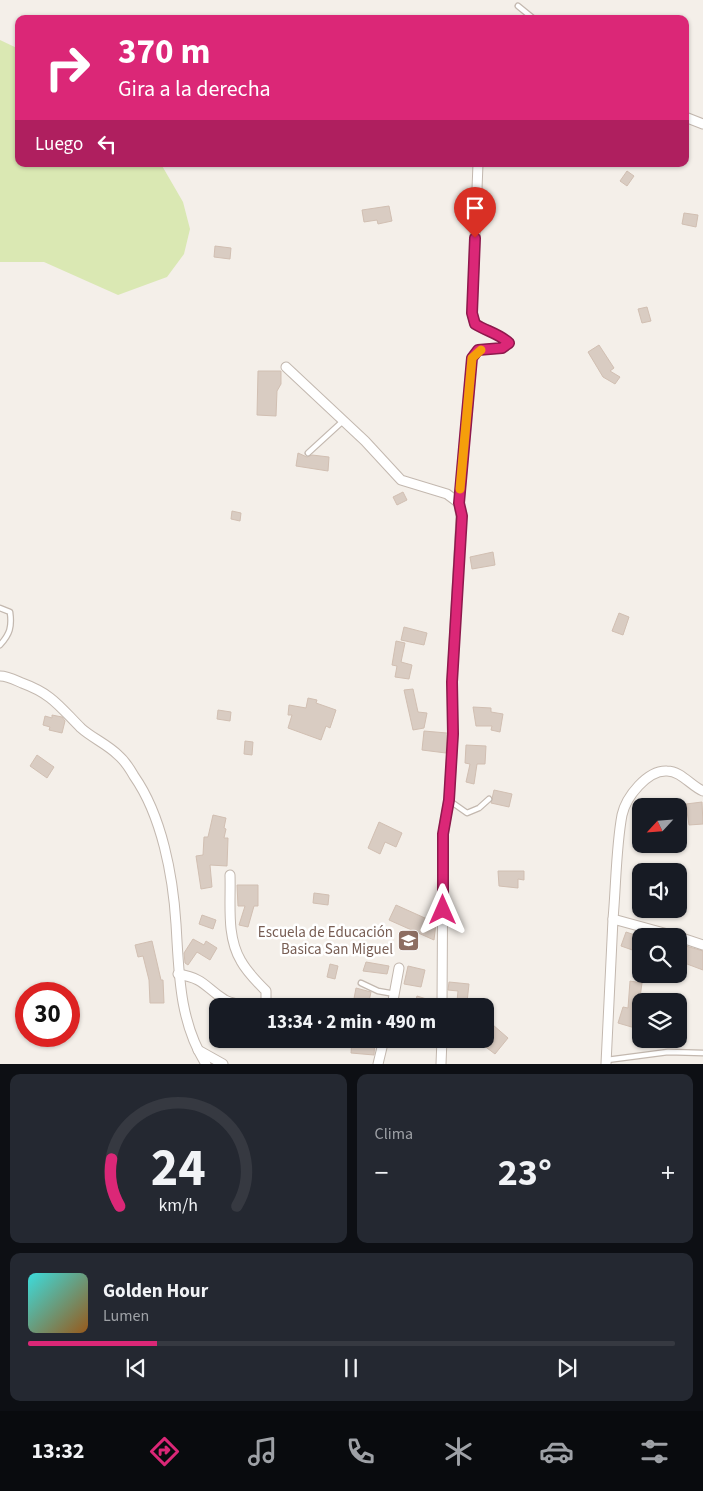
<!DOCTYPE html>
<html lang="es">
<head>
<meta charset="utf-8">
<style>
	:root { --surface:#171b24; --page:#242831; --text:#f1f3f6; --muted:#9ea1a6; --line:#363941; --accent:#db2777 }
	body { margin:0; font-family:"Source Sans 3",sans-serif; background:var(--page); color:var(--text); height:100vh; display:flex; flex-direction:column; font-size:19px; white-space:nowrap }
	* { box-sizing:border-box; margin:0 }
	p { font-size:16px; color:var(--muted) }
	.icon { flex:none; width:28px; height:28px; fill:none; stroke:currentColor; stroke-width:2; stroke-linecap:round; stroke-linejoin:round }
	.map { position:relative; height:1064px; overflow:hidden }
	.drawer { display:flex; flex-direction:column; gap:10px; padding:10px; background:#0d0f14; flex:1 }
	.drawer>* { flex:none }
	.top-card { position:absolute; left:15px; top:15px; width:674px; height:152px; border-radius:10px; box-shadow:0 1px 4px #0004; background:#db2777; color:#fff; overflow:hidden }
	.needle { width:32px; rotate:244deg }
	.fabs { position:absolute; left:632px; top:798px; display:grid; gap:10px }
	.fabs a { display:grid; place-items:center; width:55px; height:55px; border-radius:10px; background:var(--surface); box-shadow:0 1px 4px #0004; font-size:25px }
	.speed { position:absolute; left:15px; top:982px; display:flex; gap:10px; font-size:25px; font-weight:700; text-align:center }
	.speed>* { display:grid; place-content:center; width:65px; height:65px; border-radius:50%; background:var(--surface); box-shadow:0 1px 4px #0004; line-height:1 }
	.speed .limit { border:8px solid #d22; background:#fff; color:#111 }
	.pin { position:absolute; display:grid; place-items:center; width:42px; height:42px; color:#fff; margin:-51px -21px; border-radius:50% 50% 50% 0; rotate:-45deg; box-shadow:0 0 5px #0007 }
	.pin .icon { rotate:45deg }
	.me { position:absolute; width:55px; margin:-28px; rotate:0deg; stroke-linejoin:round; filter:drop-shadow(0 0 4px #0008) }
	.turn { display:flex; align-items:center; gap:18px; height:105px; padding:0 20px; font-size:22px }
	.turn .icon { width:65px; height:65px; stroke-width:2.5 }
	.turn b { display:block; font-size:35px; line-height:42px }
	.then { display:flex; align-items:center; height:48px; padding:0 20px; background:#0003; gap:10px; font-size:19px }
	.big { font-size:38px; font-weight:700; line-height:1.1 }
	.drawer .card { flex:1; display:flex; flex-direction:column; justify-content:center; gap:8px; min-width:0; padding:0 18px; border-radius:10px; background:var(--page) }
	.drawer .dial { align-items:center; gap:0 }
	.dial svg { height:130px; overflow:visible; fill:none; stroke:var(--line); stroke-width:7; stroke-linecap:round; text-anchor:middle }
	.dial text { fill:var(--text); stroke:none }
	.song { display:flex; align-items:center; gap:15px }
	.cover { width:60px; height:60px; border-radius:8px; background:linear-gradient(135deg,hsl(180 70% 55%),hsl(30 70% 35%)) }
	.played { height:5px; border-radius:2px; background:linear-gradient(90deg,var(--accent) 20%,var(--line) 20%) }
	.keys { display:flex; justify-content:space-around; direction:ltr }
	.heat { display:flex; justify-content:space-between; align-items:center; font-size:28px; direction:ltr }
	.drawer .tiles { flex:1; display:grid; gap:10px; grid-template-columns:1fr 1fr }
	.card:last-child { grid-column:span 2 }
	.trip { position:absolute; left:209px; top:998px; width:285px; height:50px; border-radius:10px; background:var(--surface); box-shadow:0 1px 4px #0004; font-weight:700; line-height:50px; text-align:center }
	.tab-bar { display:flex; height:80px; justify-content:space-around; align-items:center; background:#090b0e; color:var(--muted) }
	.tab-bar .icon { width:35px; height:35px }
	.tab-bar .current { color:var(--accent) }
	.tab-bar b { font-size:22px; color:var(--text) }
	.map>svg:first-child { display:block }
	.green { fill:#dae8b3 }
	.building { fill:#d9ccc2; stroke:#d1bfb2 }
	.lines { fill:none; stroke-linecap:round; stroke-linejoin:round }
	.lane-casing { stroke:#c3b8af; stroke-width:7 }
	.street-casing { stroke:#c3b8af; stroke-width:11 }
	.lane { stroke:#fff; stroke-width:4.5 }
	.street { stroke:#fff; stroke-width:9 }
	.route-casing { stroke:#8e194d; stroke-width:12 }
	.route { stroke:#db2777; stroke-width:9 }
	.slow { stroke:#f59e0b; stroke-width:9 }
	.labels { text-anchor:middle; stroke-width:5; stroke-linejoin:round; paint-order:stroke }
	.education-label { font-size:15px; fill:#785e54; stroke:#fff; text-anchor:end }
</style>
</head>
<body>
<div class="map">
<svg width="703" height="1064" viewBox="0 0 703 1064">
	<rect width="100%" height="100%" fill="#f4efe9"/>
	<polygon class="green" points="0,40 19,49 19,164 161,164 183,202 190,229 184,254 167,277 118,295 44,262 0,262"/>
	<g class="building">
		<polygon points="627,171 634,176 627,186 620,181"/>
		<polygon points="389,206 392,221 378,224 377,220 364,222 362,210"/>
		<polygon points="684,213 698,215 696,227 682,224"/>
		<polygon points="215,246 231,248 230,259 214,257"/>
		<polygon points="647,307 651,321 642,323 638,309"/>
		<polygon points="599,345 614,368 610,371 620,377 615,384 603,377 588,352"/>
		<polygon points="258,371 281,371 281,384 277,391 276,416 257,415"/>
		<polygon points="298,453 307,457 312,455 329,457 328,471 296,466"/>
		<polygon points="403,492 407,500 397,505 393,497"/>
		<polygon points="232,511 241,513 240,521 231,519"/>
		<polygon points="493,552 495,565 472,569 470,557"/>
		<polygon points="619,613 629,617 623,635 612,631"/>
		<polygon points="404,627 427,633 424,645 401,640"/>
		<polygon points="396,641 405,643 401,662 412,665 409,679 395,677 397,666 392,665"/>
		<polygon points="413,689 418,712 427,713 424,728 413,730 404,690"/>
		<polygon points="308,698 317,700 316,703 336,710 330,728 326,726 321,740 288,728 292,715 288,715 289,705 306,708"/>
		<polygon points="473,707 491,708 491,712 503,714 500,732 491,730 492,726 476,726"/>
		<polygon points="218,710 231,712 230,721 217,719"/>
		<polygon points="52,715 62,717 65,721 62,733 49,730 50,727 43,725 45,716 52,718"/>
		<polygon points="424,731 447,733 446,753 422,750"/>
		<polygon points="245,741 253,742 252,755 244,754"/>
		<polygon points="466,745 486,746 485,764 477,764 474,784 466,782 470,764 465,763"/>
		<polygon points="37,755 54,767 47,778 30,766"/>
		<polygon points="494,790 512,794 509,807 491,803"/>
		<polygon points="702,802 703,824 689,825 686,804"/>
		<polygon points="213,815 226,818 224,828 226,829 224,838 228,838 227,866 210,865 212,887 201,889 196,856 203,855 204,837 208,837"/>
		<polygon points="379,822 402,833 396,847 385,842 380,854 368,848"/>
		<polygon points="498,871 524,871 524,880 518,879 518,888 499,886"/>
		<polygon points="237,885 258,885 258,906 254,906 248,927 239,925 245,906 238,906"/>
		<polygon points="314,893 329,895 328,905 313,903"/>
		<polygon points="396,905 436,923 434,940 389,920"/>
		<polygon points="202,915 216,920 213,929 199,924"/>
		<polygon points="626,932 641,937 641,953 621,946"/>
		<polygon points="193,939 204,945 206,941 217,948 210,960 197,952 188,965 185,963 184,953"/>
		<polygon points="152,941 161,980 163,980 164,1003 150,1003 149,980 143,956 138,957 135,945"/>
		<polygon points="679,944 703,951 703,970 679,961"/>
		<polygon points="366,962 389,966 387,974 363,971"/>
		<polygon points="330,964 338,966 335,979 327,977"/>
		<polygon points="408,966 425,970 421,987 404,984"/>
		<polygon points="630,981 642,983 638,1012 641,1016 635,1028 618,1023 623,1007 628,1008"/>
		<polygon points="449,982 469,984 467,1002 457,1001 458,991 448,990"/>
		<polygon points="356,988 371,992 368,1006 353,1004"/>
		<polygon points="417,996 436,1002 436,1006 414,1006"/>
		<polygon points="485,1018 508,1038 495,1054 475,1039 485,1039"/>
		<polygon points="352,1039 375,1039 374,1055 351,1053"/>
	</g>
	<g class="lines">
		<defs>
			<g id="lane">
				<polyline points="518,6 534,19"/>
				<polyline points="308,453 343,421"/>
				<path d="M0,608L10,612C12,627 10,634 0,645"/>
				<polyline points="450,801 467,813 479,808 489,799"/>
				<polyline points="361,983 378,991 395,994"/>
				<polyline points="607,1060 668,1052 703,1053"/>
			</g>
			<g id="street">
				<polyline points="685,117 703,124"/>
				<polyline points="286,367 365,441 401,480 447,494 459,503 461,517 452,682 453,734 449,800 443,834 442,1006"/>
				<path d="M459,503L472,358L478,350L502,348L509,343C500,334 486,331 475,324L472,313L478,164"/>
				<path d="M0,676C8,676 15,680 22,683C52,694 59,706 81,728C92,738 107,744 118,755C124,760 130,769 134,776C162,816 173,876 176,924C179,972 179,1022 206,1064"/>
				<path d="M230,875C231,903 226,936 241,961C247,972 257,982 266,991V1000L262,1006H255"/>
				<path d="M613,919C616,886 616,847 622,815C626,797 647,770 667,771C681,771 691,786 703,791"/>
				<polyline points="679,937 703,945"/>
				<path d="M178,974C206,979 204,987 225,1000C232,1004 243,1005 251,1006"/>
				<polyline points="392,1006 399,968"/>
				<polyline points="198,1050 223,1064"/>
				<polyline points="378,1064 384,1039"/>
				<polyline points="441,1064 442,1039"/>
				<polyline points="606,1064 613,919 675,936"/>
			</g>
		</defs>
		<use href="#lane" class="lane-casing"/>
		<use href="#street" class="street-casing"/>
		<use href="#lane" class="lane"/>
		<use href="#street" class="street"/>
	</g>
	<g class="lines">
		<defs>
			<path id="route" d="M443,910V834L449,800L453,734L452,682L462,516L459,503L472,358L478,350L502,348L509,343C500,334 486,331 475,324L472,313L475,238"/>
		</defs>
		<use href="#route" class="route-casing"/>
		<use href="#route" class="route"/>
		<polyline class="slow" points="460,489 472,358 481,350"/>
	</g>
	<defs>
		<symbol id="school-square" viewBox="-11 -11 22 22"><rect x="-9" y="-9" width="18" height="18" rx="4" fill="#8d6e63" stroke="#fff"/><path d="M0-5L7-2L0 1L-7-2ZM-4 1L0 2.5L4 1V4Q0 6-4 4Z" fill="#fff"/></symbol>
	</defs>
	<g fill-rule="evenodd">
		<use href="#school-square" x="396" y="928" width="25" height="25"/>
	</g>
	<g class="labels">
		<g class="education-label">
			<text x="393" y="937">Escuela de Educación<tspan x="393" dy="17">Basica San Miguel</tspan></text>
		</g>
	</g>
</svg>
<div class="fabs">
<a><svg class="needle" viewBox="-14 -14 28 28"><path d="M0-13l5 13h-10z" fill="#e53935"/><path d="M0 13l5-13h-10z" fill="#9ea1a6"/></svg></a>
<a><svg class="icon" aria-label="sound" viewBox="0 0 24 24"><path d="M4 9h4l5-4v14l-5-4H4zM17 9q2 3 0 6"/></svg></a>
<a><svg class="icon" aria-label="search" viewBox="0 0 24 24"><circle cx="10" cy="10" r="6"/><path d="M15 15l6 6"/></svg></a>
<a><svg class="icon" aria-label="layers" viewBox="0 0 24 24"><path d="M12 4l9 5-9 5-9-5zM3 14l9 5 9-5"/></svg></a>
</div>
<div class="speed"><div class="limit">30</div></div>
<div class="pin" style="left:475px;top:238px;background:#d93025"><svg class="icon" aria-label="arrive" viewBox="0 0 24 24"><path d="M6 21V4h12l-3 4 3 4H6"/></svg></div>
<svg class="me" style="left:443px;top:910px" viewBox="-20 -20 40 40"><path d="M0-17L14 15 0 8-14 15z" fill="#db2777" stroke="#fff" stroke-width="4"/></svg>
<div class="trip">13:34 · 2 min · 490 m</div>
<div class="top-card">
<div class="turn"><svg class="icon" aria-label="right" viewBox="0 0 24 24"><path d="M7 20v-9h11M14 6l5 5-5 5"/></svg><div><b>370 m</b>Gira a la derecha</div></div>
<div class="then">Luego<svg class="icon" aria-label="left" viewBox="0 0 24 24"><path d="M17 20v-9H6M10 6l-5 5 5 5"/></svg></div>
</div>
</div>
<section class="drawer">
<div class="tiles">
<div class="card dial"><svg viewBox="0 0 100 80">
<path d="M14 69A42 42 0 1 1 86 69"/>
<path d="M14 69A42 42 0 0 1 9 40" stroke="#db2777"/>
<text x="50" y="56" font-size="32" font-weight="700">24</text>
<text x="50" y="72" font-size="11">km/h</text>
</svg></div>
<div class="card"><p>Clima</p>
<div class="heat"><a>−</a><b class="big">23°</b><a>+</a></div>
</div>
<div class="card">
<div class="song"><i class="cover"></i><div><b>Golden Hour</b><p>Lumen</p></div></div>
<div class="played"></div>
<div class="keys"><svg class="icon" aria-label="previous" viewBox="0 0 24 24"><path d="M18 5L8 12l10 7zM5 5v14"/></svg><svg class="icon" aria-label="pause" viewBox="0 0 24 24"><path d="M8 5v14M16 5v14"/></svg><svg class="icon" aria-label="next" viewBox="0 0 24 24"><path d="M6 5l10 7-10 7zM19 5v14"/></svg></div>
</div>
</div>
</section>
<nav class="tab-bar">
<b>13:32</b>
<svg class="icon current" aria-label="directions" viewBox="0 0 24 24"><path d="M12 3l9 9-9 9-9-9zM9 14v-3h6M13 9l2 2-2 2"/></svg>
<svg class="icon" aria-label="music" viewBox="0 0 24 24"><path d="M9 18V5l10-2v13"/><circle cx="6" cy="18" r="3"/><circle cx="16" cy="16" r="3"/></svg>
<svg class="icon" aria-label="phone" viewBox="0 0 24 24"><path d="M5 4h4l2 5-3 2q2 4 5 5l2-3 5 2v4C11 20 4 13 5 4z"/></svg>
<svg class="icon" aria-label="climate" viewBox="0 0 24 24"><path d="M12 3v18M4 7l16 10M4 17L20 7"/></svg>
<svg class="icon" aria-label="car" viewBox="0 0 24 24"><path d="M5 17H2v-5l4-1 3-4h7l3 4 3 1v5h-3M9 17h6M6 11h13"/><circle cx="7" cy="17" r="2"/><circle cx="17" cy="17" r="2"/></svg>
<svg class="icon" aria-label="filters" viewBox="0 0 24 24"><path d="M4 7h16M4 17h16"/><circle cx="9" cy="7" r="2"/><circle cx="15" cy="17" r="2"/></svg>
</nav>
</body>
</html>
